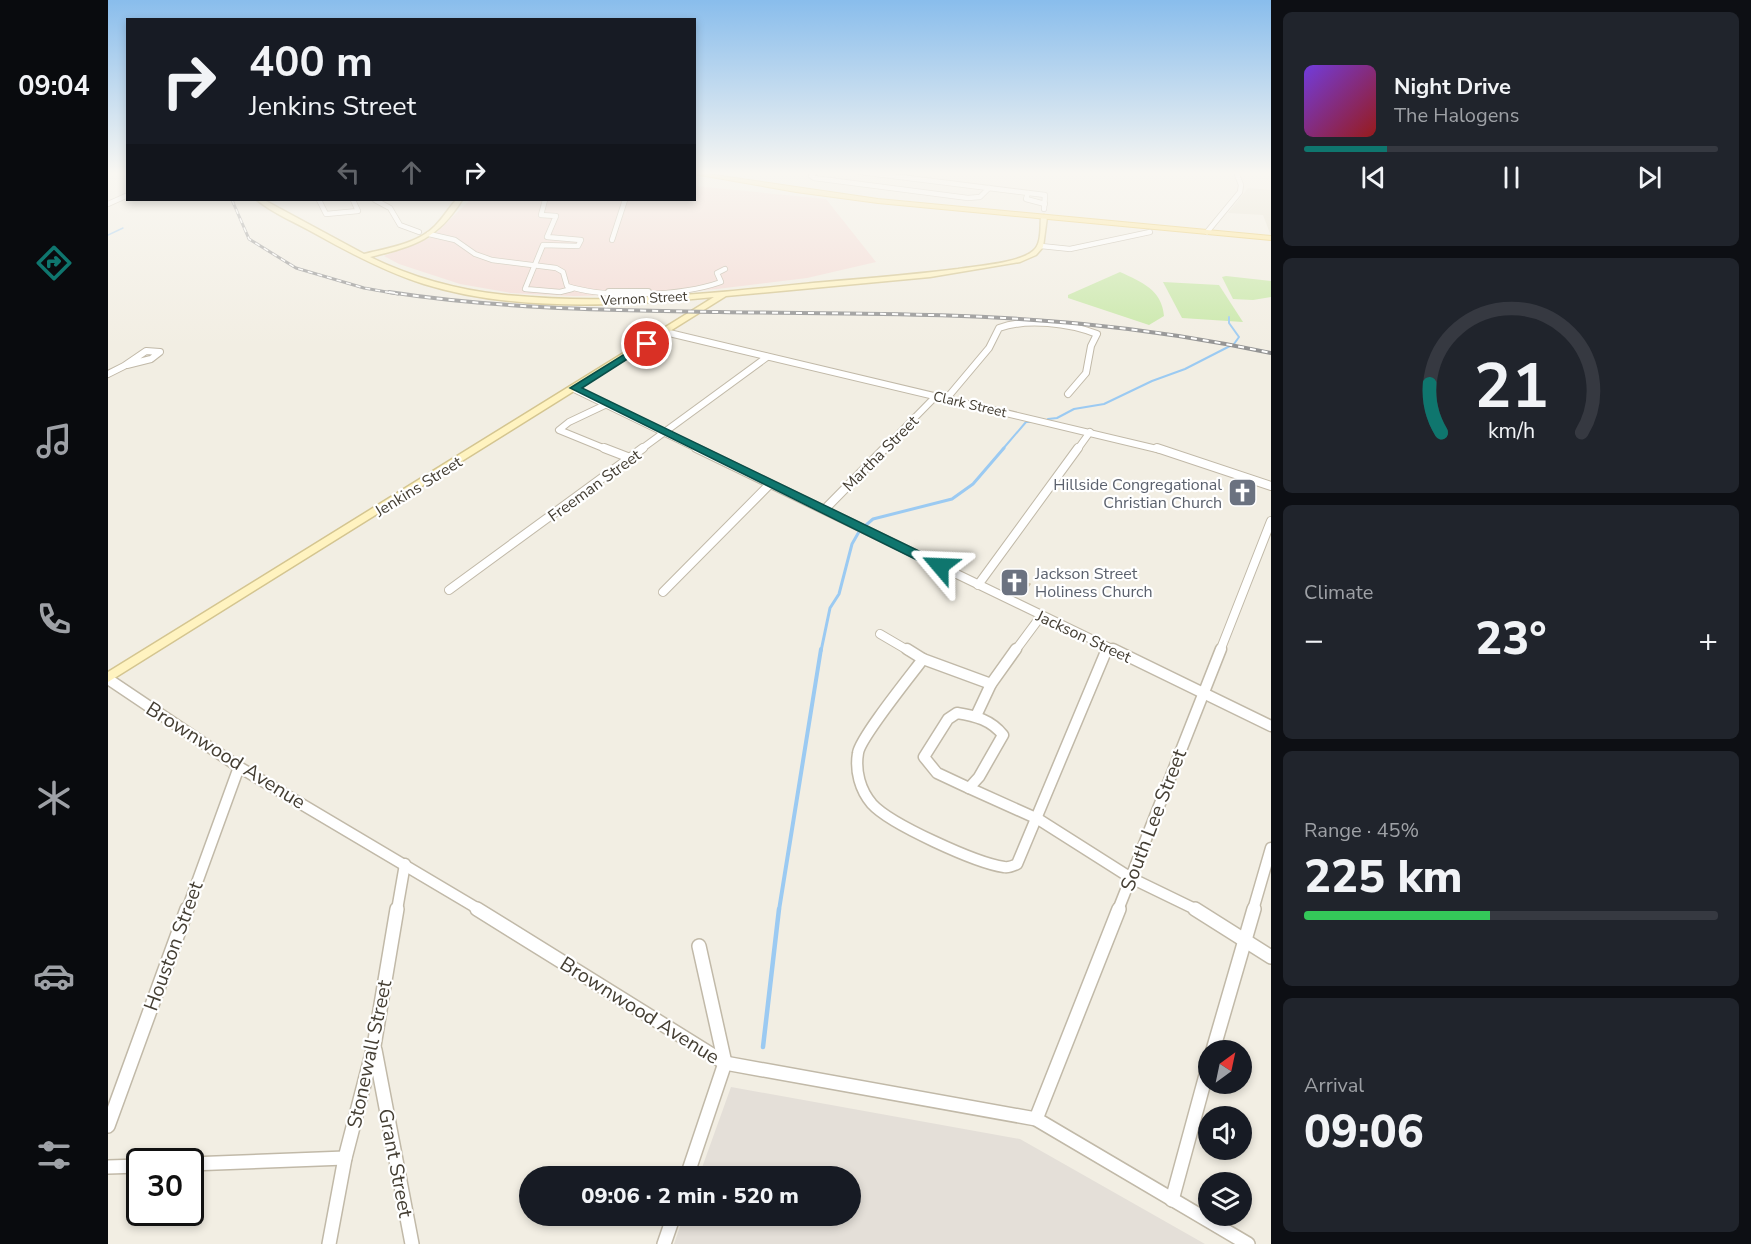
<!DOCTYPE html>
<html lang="en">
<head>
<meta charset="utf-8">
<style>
	:root { --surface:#171b24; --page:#20242c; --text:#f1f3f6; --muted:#9ea1a6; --line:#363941; --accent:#0f766e }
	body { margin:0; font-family:"Nunito Sans",sans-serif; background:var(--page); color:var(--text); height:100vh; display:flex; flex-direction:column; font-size:22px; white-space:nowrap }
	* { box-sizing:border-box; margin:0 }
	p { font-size:20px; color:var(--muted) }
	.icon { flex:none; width:33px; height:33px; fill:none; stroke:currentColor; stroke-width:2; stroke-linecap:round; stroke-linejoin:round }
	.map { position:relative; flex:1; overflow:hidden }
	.side { display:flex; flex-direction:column; gap:12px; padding:12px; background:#0d0f14; width:480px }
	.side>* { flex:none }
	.top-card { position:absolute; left:18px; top:18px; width:570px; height:183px; border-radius:0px; box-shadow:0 3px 9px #0003; background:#171b24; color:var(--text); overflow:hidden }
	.needle { width:39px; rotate:33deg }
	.controls { position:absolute; left:1090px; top:1040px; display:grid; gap:12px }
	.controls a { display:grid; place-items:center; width:54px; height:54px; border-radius:50%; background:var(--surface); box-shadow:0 3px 9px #0003; font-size:30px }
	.speed { position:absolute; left:18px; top:1148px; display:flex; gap:12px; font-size:30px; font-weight:700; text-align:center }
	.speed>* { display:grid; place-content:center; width:78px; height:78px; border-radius:50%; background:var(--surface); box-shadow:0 3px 9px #0003; line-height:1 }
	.speed .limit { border:3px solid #111; border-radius:9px; background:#fff; color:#111 }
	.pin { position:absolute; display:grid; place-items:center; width:51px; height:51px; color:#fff; margin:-26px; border:3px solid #fff; border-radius:50%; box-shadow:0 2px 6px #0007 }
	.me { position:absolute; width:66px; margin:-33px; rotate:296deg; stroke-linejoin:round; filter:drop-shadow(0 0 4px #0008) }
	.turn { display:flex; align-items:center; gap:21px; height:126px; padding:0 24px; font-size:27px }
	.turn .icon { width:78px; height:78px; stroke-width:2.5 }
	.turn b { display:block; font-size:42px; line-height:51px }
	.lanes { display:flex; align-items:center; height:57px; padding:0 24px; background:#0003; justify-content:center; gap:30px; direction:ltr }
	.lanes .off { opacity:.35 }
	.big { font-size:45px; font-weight:800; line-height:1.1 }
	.side .tile { flex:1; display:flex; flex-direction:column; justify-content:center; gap:9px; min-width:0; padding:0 21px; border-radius:9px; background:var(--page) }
	.side .dial { align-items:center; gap:0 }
	.dial svg { height:156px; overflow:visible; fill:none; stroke:var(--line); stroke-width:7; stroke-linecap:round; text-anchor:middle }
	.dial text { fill:var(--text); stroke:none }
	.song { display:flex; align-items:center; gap:18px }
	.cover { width:72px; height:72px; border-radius:9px; background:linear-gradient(135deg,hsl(260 70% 55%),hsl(0 70% 35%)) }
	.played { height:6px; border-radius:3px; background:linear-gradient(90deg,var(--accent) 20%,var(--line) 20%) }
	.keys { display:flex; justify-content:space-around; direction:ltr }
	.heat { display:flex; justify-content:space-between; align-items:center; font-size:33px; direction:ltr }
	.charge { height:9px; border-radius:4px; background:linear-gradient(90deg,#34c759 45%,var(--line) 0) }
	.trip { position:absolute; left:411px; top:1166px; width:342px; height:60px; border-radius:30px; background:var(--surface); box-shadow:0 3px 9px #0003; font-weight:800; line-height:60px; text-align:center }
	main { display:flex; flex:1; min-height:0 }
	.tab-bar { display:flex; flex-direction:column; width:108px; justify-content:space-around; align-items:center; background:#090b0e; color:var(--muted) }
	.tab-bar .icon { width:42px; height:42px }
	.tab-bar .on { color:var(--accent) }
	.tab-bar b { font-size:27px; color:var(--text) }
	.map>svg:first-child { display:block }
	.residential { fill:#e6e1d0 }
	.industrial { fill:#e4dfd8 }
	.medical { fill:#f4dbd5 }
	.green { fill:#c9e8a9 }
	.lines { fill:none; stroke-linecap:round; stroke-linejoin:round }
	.stream-far4 { stroke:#9bcaf2; stroke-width:1.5 }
	.stream-far3 { stroke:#9bcaf2; stroke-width:2 }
	.stream-far2 { stroke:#9bcaf2; stroke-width:3 }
	.stream-far1 { stroke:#9bcaf2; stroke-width:4 }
	.stream { stroke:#9bcaf2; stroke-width:4.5 }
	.building { fill:#d7cdbb; stroke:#cfc3ab; stroke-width:1.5 }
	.street-far4-casing { stroke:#c1b9a8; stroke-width:6 }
	.street-far3-casing { stroke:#c1b9a8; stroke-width:8 }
	.street-far2-casing { stroke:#c1b9a8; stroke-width:10 }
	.street-far1-casing { stroke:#c1b9a8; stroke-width:13 }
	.street-casing { stroke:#c1b9a8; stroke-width:16 }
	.secondary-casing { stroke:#d4c590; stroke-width:3 }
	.primary-casing { stroke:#e7c55b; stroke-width:2 }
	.street-far4 { stroke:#fff; stroke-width:4.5 }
	.street-far3 { stroke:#fff; stroke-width:6 }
	.street-far2 { stroke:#fff; stroke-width:8 }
	.street-far1 { stroke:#fff; stroke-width:10 }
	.street { stroke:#fff; stroke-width:13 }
	.secondary { fill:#fff3c0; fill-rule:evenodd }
	.primary { fill:#ffe58f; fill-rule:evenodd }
	.rail-far1-casing { stroke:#939393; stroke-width:3 }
	.rail-casing { stroke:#939393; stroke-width:4 }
	.rail-far1 { stroke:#fff; stroke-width:1.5; stroke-dasharray:5; stroke-linecap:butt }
	.rail { stroke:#fff; stroke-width:2; stroke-dasharray:6; stroke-linecap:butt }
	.route { fill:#0f766e; stroke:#0a4d48; stroke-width:1.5 }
	.labels { text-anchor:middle; stroke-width:4.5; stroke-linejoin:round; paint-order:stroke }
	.far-street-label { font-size:14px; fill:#443e33; stroke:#fff }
	.street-label { font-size:16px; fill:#443e33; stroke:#fff }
	.worship-label { font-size:16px; fill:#5b616d; stroke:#fff; text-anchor:end }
	.near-street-label { font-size:20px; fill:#443e33; stroke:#fff }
</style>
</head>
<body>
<main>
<nav class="tab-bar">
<b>09:04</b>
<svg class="icon on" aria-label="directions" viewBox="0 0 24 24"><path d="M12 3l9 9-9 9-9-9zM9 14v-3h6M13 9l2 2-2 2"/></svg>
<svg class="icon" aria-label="music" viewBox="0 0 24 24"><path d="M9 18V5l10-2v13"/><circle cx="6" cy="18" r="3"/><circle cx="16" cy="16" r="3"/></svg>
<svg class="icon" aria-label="phone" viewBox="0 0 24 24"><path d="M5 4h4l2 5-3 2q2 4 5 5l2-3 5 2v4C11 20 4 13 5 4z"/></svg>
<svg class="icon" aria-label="climate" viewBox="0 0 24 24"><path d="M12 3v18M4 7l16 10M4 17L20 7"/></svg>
<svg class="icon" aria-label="car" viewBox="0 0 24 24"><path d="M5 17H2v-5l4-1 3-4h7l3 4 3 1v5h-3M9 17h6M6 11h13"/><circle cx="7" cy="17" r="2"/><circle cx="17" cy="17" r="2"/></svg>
<svg class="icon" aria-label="filters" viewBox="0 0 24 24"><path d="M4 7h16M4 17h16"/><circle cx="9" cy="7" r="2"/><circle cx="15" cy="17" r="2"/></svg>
</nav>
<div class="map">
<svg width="1163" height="1244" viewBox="0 0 1163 1244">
	<rect width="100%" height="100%" fill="#f2eee3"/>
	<polygon class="residential" points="1140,188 1163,190 1163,236 1155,215 1120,213"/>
	<polygon class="industrial" points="623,1087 912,1139 1097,1244 566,1244 576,1215 742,1215 742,1176 591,1176"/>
	<polygon class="medical" points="587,186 718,199 768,262 699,278 609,289 541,294 466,296 403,293 352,284 291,264 276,256 324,237 362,200 586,200"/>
	<g class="green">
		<path d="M1012,272C1034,282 1054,290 1056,316L1041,325L960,298V295Z"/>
		<polygon points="1118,276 1163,281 1163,297 1145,300 1125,299 1114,277"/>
		<polygon points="1055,282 1111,285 1135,322 1074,318"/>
	</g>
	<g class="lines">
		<polyline class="stream-far4" points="0,235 15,228"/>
		<g class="stream-far3">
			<polyline points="1121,317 1121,323 1131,337 1126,344"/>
			<polyline points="940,419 949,418 966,409 996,404 1044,381 1077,369 1122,346"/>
			<polyline points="894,450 918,422 924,422"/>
		</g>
		<g class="stream-far2">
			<polyline points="758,525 765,519 844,499 865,484 896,448"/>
			<polyline points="713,651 722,608 731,594 744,544 752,530"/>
		</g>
		<polyline class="stream-far1" points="671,910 713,649"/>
		<polyline class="stream" points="655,1047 671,909"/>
	</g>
	<polygon class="building" points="903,571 914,575 911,580 922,584 916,592 895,584"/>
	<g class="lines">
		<defs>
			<g id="street-far4">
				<polyline points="707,172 703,176 706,178 860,198 872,197 881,188"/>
				<polyline points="752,172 937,195 936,209"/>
				<polyline points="920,193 918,199 937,204"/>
				<polyline points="211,200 218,214 250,211 245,200"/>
				<polyline points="267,200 282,208 292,225 311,232"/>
				<polyline points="437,200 433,215 448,216 439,237 473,240 470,246 435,245 417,289 452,292 464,289"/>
				<polyline points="0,204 20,195"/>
				<polyline points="1099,232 1132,192 1133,185 1128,172"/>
				<path d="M321,234L347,240L367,254L384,260L448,268L455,272L459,286C500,299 573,296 613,282L609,273L617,269"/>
				<polyline points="504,240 517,200"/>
				<polyline points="933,246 962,249 1042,232"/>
			</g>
			<g id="street-far3">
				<polyline points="501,292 540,292"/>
				<polyline points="557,332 1053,450"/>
				<polyline points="0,374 16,366 38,351 52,352 43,359 19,365"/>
				<polyline points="466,389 592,450"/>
				<path d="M839,398L881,348L891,328C919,318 961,323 989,334L983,346L978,373L960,394"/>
				<polyline points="499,404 461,422 451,430 500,450"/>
				<polyline points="532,450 659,357"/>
				<polyline points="775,450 828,396"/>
				<polyline points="969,450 982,432"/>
			</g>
			<g id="street-far2">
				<polyline points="496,448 522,458"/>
				<polyline points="588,448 1008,651"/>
				<polyline points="1049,448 1163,486"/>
				<polyline points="717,509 777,448"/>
				<polyline points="870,585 970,448"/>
				<polyline points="341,590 535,448"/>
				<polyline points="555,592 662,484"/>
				<polyline points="772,634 801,651"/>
				<polyline points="907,651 933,616"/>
				<polyline points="999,651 1000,648"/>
				<polyline points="1112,651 1163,521"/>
			</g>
			<g id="street-far1">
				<polyline points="799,649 815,659 883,684"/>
				<polyline points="1005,649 1163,726"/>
				<path d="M815,659C803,675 752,738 750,753C747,771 752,790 764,804C782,824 868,863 896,867C901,868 905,866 909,864L999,649"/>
				<polyline points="0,679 131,767 372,910"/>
				<path d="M849,713C868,716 883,720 895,735L871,777L861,788L829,773L816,757L840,719Z"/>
				<polyline points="868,716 883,684 908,649"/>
				<polyline points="861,788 930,819 1023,878 1089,910"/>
				<polyline points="79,910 131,767"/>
				<polyline points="289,910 297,864"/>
				<polyline points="1010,910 1113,649"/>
				<polyline points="1145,910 1163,848"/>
			</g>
			<g id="street">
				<polyline points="369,909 617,1063 928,1119 1140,1244"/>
				<polyline points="1087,909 1163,957"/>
				<polyline points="267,1050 304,1244"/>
				<polyline points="1105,1050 1146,909"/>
				<polyline points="928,1119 1011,909"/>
				<polyline points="0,1126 79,909"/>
				<polyline points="82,1164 237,1158"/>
				<polyline points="0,1167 32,1166"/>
				<polyline points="579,1176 617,1063 591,946"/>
				<polyline points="1064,1200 1101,1064"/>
				<polyline points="221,1244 237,1158 266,1046 289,909"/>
				<polyline points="556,1244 566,1215"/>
			</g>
			<path id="secondary" d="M149,200H156L256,254C280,248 309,244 327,226C335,218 341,208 348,200H354C329,240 306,246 262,257C305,278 349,290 397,295C431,298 467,300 501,299C570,297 637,290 705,283C753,279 802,275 850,269C869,266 911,263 925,251C934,244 932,228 933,217L936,215L939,217L935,247L928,255L912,262L822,277L618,296L0,682V672L606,297C513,306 405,312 316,284C278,272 242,253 208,234C189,223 166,214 149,200Z"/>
			<polygon id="primary" points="586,172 770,199 1163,236 1163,240 770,203 688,192 586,174"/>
		</defs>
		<use href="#street-far4" class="street-far4-casing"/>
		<use href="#street-far3" class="street-far3-casing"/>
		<use href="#street-far2" class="street-far2-casing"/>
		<use href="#street-far1" class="street-far1-casing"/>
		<use href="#street" class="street-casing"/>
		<use href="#secondary" class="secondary-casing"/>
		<use href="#primary" class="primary-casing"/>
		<use href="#street-far4" class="street-far4"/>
		<use href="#street-far3" class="street-far3"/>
		<use href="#street-far2" class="street-far2"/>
		<use href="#street-far1" class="street-far1"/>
		<use href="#street" class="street"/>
		<use href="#secondary" class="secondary"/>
		<use href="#primary" class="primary"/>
		<defs>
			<polyline id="rail-far1" points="124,200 141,239 188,268 256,288 290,294"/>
			<path id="rail" d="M281,292C391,309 501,310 611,312C732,314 854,312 975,324C1038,330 1101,340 1163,353"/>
		</defs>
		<use href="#rail-far1" class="rail-far1-casing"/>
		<use href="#rail" class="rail-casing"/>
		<use href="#rail-far1" class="rail-far1"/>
		<use href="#rail" class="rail"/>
	</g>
	<linearGradient id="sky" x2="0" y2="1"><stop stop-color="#89bdec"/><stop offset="0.5" stop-color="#f9f7f2"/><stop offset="1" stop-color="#f9f7f2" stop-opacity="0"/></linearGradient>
	<rect width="1163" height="346" fill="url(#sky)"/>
	<polygon class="route" points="536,342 543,344 474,388 836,563 838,566 836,569 827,569 462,388"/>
	<defs>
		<symbol id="church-square" viewBox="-11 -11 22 22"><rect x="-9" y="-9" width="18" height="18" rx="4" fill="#6b7280" stroke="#fff"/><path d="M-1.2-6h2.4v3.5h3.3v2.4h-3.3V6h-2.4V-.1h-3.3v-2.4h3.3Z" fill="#fff"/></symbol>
	</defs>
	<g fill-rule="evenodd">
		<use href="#church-square" x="1118" y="476" width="33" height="33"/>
		<use href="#church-square" x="890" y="566" width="33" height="33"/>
	</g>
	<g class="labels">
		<g class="far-street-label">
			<text transform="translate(536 298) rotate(-3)" y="5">Vernon Street</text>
			<text transform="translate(862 404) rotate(13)" y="5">Clark Street</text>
		</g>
		<g class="street-label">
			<text transform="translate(772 453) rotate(-45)" y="6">Martha Street</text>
			<text transform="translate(486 485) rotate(-36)" y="6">Freeman Street</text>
			<text transform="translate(310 486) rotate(-32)" y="6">Jenkins Street</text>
			<text transform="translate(976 636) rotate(25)" y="6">Jackson Street</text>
		</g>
		<g class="worship-label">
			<text x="1114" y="490">Hillside Congregational<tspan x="1114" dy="18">Christian Church</tspan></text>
			<text x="927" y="579" text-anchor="start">Jackson Street<tspan x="927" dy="18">Holiness Church</tspan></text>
		</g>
		<g class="near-street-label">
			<text transform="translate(118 755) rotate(32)" y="7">Brownwood Avenue</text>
			<text transform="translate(1045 820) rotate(-69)" y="7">South Lee Street</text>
			<text transform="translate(65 946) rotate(-70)" y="7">Houston Street</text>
			<text transform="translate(532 1010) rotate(32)" y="7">Brownwood Avenue</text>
			<text transform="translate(261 1054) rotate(-78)" y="7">Stonewall Street</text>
			<text transform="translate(288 1163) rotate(79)" y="7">Grant Street</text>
		</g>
	</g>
</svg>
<div class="controls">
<a><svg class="needle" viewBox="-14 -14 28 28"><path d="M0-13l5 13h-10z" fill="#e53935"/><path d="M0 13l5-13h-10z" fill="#9ea1a6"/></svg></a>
<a><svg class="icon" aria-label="sound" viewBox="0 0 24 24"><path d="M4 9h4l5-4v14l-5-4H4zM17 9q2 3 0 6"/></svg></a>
<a><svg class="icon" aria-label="layers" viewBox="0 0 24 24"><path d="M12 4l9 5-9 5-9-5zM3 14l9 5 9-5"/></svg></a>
</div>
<div class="speed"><div class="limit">30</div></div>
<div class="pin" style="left:539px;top:344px;background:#d93025"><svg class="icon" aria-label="arrive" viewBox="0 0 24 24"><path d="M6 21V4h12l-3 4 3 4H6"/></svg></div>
<svg class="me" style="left:832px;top:566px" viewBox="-20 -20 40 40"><path d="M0-17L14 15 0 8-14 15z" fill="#0f766e" stroke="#fff" stroke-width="4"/></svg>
<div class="trip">09:06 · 2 min · 520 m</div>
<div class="top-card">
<div class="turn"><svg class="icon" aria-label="right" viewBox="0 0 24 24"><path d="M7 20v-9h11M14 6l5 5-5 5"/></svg><div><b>400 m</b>Jenkins Street</div></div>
<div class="lanes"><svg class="icon off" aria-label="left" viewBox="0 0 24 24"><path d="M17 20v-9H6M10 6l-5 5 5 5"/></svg><svg class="icon off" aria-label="ahead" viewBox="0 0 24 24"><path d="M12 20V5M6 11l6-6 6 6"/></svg><svg class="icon" aria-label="right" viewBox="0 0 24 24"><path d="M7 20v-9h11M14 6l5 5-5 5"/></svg></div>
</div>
</div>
<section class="side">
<div class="tile">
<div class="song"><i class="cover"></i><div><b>Night Drive</b><p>The Halogens</p></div></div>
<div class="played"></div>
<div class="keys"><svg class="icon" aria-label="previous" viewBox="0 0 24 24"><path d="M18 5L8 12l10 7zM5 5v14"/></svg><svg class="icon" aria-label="pause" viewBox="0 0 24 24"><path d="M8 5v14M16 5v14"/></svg><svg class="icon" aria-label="next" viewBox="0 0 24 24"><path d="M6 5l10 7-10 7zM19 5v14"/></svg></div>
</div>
<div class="tile dial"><svg viewBox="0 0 100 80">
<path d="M14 69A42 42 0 1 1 86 69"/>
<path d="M14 69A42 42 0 0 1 8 44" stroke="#0f766e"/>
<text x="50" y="56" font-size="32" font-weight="700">21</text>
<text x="50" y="72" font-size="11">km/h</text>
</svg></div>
<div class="tile"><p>Climate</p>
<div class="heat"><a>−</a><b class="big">23°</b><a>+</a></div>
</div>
<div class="tile"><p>Range · 45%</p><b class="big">225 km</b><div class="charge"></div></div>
<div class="tile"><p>Arrival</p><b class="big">09:06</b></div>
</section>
</main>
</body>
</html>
